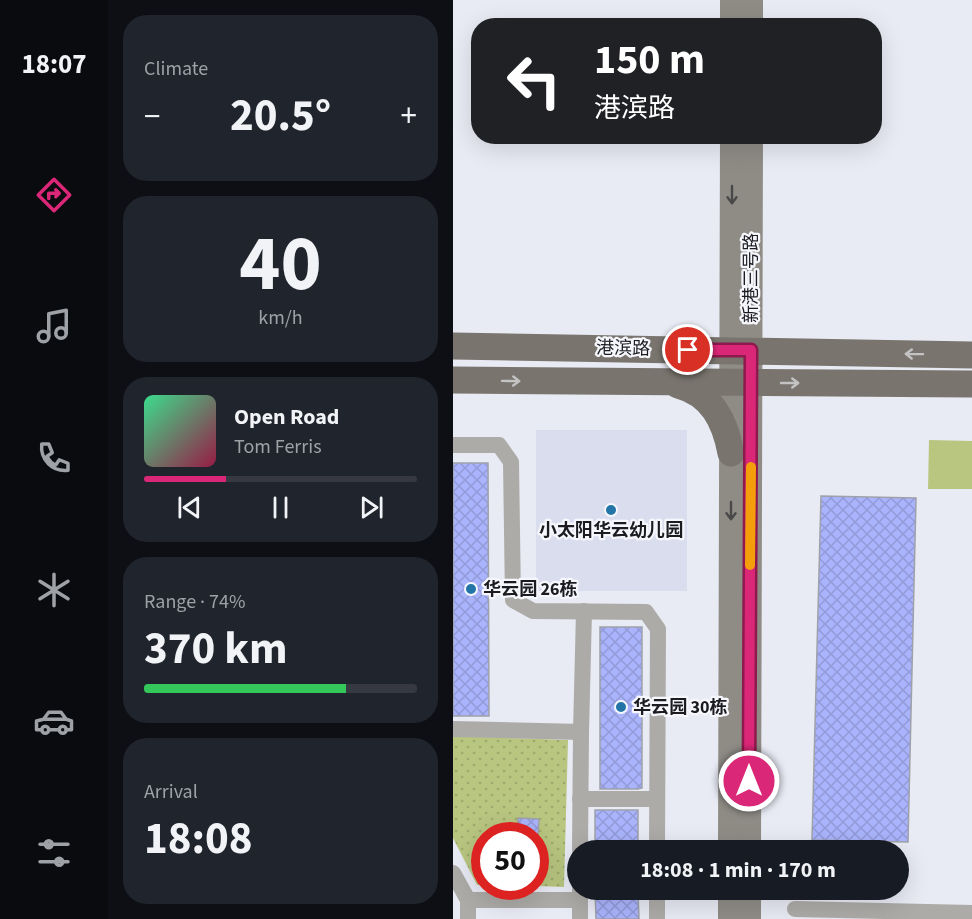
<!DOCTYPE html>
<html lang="en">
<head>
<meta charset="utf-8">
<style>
	:root { --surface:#171b24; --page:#20242c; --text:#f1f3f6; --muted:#9ea1a6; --line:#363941; --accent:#db2777 }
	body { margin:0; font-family:"Source Sans 3","Noto Sans SC",sans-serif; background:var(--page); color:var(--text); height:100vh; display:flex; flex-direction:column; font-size:22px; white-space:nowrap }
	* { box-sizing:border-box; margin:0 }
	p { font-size:20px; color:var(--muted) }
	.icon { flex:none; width:33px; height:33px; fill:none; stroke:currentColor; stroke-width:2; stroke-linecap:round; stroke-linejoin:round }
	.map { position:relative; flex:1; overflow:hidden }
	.panel { display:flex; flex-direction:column; gap:15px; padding:15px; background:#0d0f14; width:345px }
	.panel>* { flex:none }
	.hud { position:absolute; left:18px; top:18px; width:411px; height:126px; border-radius:24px; box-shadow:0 6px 24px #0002; background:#202124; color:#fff; overflow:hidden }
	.speed { position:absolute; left:18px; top:822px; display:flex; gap:12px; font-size:30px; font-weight:700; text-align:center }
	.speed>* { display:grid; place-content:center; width:78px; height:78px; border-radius:50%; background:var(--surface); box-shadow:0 6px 24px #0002; line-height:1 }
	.speed .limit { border:9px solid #d22; background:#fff; color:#111 }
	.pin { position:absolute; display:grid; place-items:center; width:51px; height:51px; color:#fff; margin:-26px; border:3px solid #fff; border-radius:50%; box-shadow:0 2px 6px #0007 }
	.me { position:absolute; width:66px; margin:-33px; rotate:0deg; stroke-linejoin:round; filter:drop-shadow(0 0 4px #0008) }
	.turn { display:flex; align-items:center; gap:21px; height:126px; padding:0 24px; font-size:27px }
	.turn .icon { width:78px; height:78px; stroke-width:2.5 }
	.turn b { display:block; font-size:42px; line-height:51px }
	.big { font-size:45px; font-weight:700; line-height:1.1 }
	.panel .card { flex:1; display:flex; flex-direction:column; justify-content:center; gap:9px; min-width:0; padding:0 21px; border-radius:24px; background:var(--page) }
	.panel .dial { align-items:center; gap:0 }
	.dial b { font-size:78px; line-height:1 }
	.song { display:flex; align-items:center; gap:18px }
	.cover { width:72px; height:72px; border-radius:9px; background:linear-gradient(135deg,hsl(150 70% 55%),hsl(340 70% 35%)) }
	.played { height:6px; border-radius:3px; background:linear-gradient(90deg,var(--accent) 30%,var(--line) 30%) }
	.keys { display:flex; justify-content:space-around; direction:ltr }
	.heat { display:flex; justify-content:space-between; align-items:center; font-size:33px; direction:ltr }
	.charge { height:9px; border-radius:4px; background:linear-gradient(90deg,#34c759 74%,var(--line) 0) }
	.trip { position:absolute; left:114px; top:840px; width:342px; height:60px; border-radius:30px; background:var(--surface); box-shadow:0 6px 24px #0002; font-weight:700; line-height:60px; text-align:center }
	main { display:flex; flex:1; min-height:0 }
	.tabs { display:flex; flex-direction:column; width:108px; justify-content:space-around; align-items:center; background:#090b0e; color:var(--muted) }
	.tabs .icon { width:42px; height:42px }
	.tabs .current { color:var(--accent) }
	.tabs b { font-size:27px; color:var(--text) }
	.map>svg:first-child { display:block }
	.built { fill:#daddee }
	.garden { fill:url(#garden-dots) }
	.pitch { fill:#b9c680 }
	.building { fill:url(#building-cross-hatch); stroke:#9fa1aa; stroke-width:1.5 }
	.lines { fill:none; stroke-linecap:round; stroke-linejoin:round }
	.street { stroke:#adaba7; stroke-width:16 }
	.secondary { stroke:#8f8c86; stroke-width:24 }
	.primary { stroke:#79756e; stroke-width:27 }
	.oneway { stroke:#4a4949 }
	.oneway2 { stroke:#c4c3c4 }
	.route-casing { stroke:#8e194d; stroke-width:15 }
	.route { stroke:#db2777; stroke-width:10 }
	.slow { stroke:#f59e0b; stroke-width:10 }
	.poi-dot { fill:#2275a6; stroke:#f6f7fd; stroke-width:2 }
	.labels { text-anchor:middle; stroke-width:4.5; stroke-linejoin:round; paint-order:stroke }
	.street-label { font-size:18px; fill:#1c1c20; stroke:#f6f7fd }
	.poi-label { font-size:18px; font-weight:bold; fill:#1c1c20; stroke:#f6f7fd; text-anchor:start }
</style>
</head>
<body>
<main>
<nav class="tabs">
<b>18:07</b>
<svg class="icon current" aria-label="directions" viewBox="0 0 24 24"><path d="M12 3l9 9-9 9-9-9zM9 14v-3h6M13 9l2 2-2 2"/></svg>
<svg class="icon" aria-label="music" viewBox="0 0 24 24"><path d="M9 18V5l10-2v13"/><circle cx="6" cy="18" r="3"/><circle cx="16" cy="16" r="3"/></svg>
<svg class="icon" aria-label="phone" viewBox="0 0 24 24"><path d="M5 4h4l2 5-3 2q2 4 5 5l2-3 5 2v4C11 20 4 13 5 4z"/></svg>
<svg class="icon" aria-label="climate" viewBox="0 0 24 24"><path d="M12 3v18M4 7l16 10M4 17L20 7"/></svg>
<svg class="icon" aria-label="car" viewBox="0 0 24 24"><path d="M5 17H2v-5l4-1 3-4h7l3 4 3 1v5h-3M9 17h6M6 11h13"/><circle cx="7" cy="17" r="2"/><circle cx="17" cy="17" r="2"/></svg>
<svg class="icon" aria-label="filters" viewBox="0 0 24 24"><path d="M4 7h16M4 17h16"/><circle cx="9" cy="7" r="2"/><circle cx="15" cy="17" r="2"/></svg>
</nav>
<section class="panel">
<div class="card"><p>Climate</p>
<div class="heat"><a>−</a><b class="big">20.5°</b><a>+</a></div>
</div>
<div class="card dial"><b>40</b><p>km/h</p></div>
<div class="card">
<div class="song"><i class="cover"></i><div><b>Open Road</b><p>Tom Ferris</p></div></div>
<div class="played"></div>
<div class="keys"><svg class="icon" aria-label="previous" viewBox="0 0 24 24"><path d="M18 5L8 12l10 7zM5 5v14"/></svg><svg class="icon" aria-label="pause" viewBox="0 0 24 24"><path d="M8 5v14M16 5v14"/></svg><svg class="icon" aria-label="next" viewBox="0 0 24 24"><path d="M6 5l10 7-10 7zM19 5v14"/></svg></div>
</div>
<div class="card"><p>Range · 74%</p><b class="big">370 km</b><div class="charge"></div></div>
<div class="card"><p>Arrival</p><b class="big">18:08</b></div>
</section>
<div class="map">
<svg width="519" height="919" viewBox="0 0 519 919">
	<defs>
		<pattern id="garden-dots" width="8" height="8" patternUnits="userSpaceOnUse" patternTransform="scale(1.5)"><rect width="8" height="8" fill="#b9c680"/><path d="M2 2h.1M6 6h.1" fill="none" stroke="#9eaa6e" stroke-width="1.8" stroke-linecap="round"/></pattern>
		<pattern id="building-cross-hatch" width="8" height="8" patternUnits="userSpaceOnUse" patternTransform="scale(1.5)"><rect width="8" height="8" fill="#aab4fc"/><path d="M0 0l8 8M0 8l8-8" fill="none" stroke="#929ad8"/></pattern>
	</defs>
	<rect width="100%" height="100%" fill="#e8eaf4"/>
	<rect class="built" x="83" y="430" width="151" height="161"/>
	<polygon class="garden" points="0,736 115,740 111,887 83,886 82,836 32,836 31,885 24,885 0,838"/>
	<polygon class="pitch" points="476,440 519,441 519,489 475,489"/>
	<g class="building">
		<polygon points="0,463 35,463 36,716 0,716"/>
		<polygon points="368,496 463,498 455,842 359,840"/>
		<polygon points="147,627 189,627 189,788 185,789 147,789"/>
		<rect x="142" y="810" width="43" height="40"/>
		<polygon points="65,818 86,819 85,836 65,836"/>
		<polygon points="142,890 185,890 186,919 143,919"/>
	</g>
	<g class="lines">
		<g class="street">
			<polyline points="0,445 46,445 58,462 60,600 80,611 193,612 205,629 204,850"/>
			<polyline points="0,729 128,732 131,611"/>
			<polyline points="127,799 204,799"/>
			<polyline points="127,850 128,732"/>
			<polyline points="0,873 15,900 127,900"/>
			<polyline points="15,900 15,919"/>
			<polyline points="342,909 519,913"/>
			<polyline points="127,919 127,890"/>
			<polyline points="204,919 204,890"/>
		</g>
		<g class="secondary">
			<polyline points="298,0 298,26"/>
			<polyline points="279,26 279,0"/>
			<polyline points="277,850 279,136"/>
			<polyline points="296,850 298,136"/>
			<polyline points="277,919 277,890"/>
			<polyline points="296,919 296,890"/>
		</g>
		<g class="primary">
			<polyline points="0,346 519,355"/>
			<polyline points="0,380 519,384"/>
			<path d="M225,385C259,394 272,421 278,453"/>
		</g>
	</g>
	<defs><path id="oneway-shaft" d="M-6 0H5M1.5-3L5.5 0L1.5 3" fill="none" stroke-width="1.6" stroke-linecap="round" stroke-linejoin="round" transform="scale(1.5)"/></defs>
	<g class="oneway">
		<use href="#oneway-shaft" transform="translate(279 195) rotate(90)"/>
		<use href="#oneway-shaft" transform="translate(278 511) rotate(90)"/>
	</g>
	<g class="oneway2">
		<use href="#oneway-shaft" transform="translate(461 354) rotate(-179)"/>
		<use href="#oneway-shaft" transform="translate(58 381) rotate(1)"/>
		<use href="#oneway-shaft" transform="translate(337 383)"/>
	</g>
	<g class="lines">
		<defs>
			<polyline id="route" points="235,350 298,350 296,781"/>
		</defs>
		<use href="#route" class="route-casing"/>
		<use href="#route" class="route"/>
		<polyline class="slow" points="297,565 298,467"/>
	</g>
	<g class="poi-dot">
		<circle cx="158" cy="510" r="6"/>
		<circle cx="18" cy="589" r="6"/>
		<circle cx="168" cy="707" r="6"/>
	</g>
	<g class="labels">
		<g class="street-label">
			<text transform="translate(298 278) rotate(-90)" y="6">新港三号路</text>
			<text transform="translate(170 348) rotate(1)" y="6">港滨路</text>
		</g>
		<g class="poi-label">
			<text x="158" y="536" text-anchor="middle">小太阳华云幼儿园</text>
			<text x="30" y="595">华云园 26栋</text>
			<text x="180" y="713">华云园 30栋</text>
		</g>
	</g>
</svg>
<div class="speed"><div class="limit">50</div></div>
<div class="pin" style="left:235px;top:350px;background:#d93025"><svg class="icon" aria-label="arrive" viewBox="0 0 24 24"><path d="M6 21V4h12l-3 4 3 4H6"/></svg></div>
<svg class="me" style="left:296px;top:781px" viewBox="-20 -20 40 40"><circle r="17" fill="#db2777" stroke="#fff" stroke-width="3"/><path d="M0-11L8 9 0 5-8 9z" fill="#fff"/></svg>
<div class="trip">18:08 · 1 min · 170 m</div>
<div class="hud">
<div class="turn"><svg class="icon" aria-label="left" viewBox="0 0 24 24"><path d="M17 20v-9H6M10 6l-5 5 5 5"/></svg><div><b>150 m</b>港滨路</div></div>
</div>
</div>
</main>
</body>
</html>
